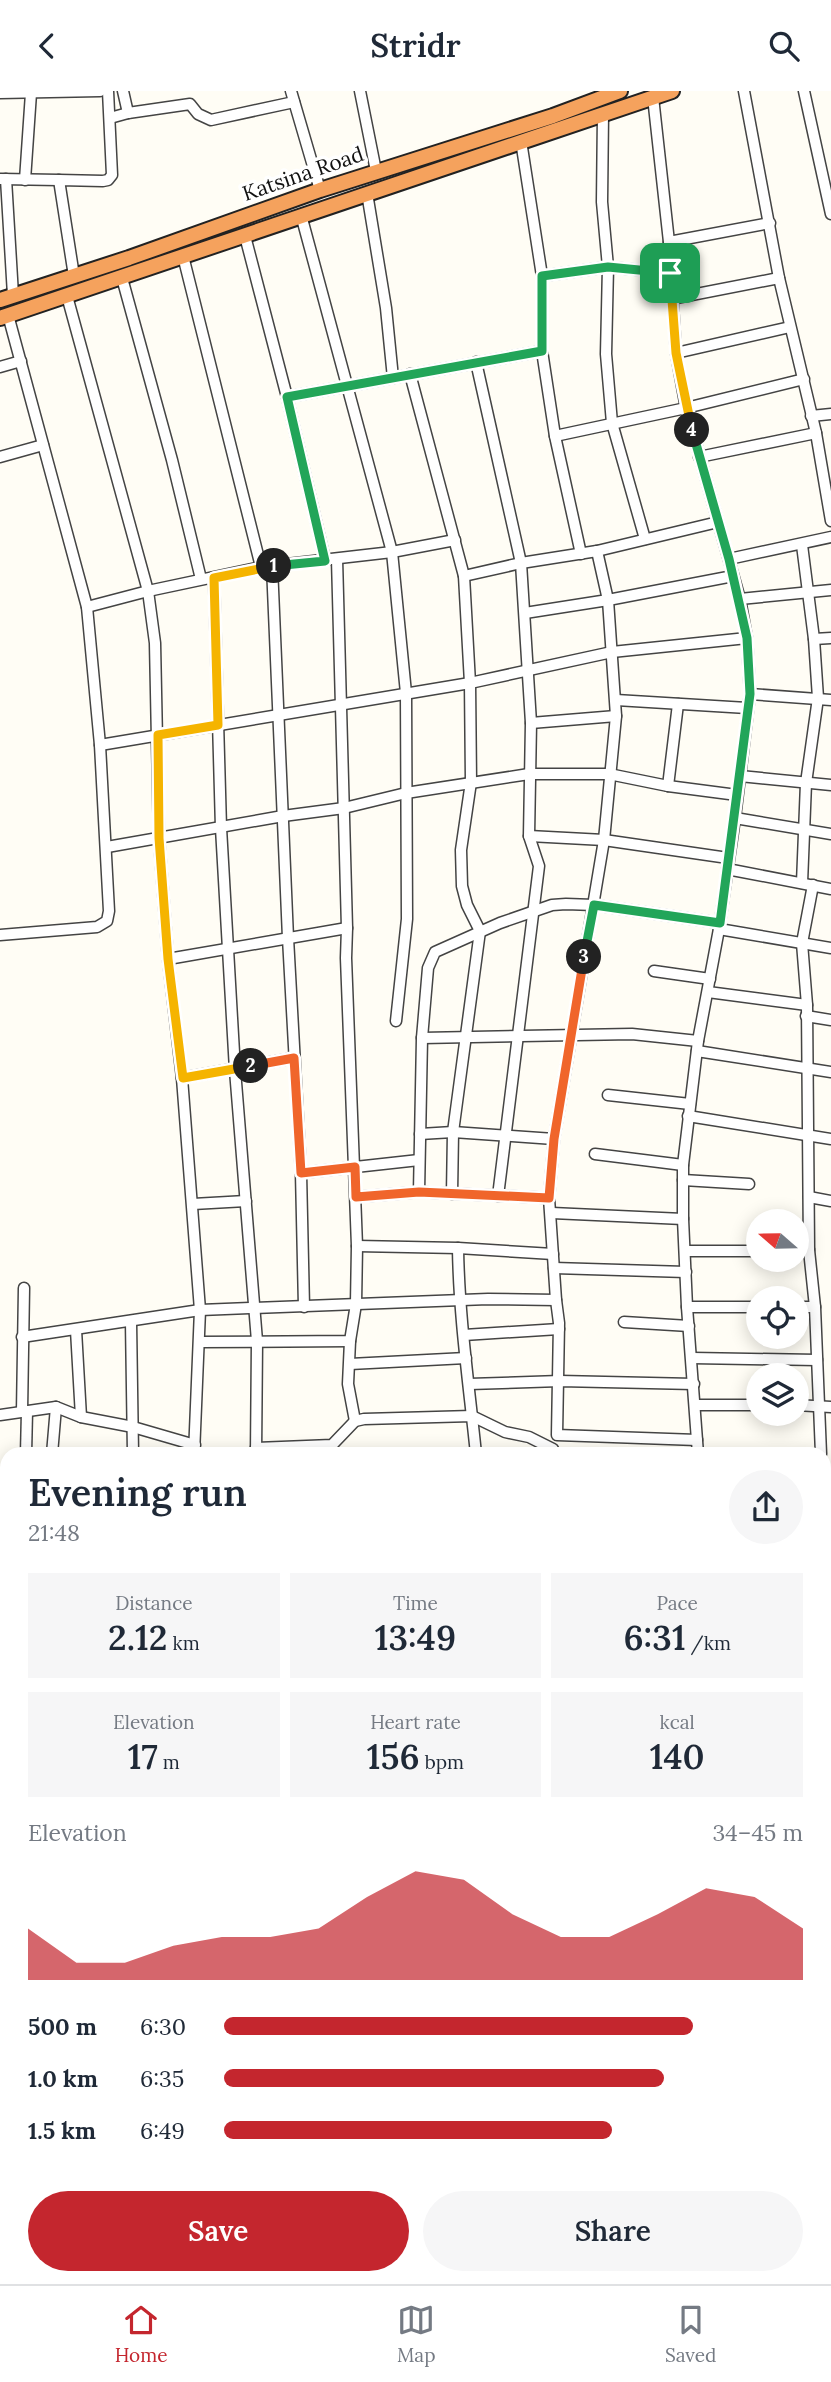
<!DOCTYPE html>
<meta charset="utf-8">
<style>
body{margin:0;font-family:Lora,serif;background:#f6f6f7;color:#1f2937;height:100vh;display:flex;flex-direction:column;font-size:26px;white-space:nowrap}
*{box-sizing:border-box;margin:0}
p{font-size:23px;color:#747a83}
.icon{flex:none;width:38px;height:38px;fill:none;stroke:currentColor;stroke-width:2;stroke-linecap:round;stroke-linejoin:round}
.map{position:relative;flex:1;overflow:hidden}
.panel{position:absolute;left:0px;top:1356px;width:831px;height:838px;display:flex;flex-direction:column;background:#fff;border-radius:21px 21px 0 0;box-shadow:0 4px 18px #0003}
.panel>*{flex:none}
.needle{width:46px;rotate:290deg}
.controls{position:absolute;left:746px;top:1118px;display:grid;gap:14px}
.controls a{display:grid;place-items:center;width:63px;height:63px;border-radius:50%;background:#fff;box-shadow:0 4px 18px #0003;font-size:35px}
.pin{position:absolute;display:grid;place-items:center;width:60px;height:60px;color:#fff;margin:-30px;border-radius:14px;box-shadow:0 4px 10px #0006}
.km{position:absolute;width:35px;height:35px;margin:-18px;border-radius:50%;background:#222;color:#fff;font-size:19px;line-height:35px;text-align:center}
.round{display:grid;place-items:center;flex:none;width:74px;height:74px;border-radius:37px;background:#f6f6f7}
.headline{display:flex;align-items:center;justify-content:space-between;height:119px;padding:0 28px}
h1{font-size:38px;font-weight:600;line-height:52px}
.figures{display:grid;grid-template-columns:repeat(3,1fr);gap:10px;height:119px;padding:7px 28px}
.figures div{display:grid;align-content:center;border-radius:0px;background:#f6f6f7;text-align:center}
.figures b{font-size:35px;font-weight:600}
.figures small{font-size:19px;font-weight:400}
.figures p{font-size:19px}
.chart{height:196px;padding:14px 28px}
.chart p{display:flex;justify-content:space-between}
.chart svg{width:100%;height:126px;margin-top:7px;fill:#c4262e;opacity:.7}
.button{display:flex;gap:14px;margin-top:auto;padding:14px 28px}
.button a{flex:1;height:80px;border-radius:42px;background:#c4262e;color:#fff;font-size:28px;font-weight:600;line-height:80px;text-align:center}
.button a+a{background:#f6f6f7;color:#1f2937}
ul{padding:0 28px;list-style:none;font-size:23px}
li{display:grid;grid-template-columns:112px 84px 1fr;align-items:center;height:52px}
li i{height:18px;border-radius:9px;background:#c4262e}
header{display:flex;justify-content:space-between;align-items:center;height:91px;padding:0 28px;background:#fff;font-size:32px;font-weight:600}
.menu{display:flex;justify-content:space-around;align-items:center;height:98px;border-top:2px solid #e0e1e3;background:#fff;font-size:19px;color:#747a83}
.menu a{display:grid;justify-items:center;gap:4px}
.menu .selected{color:#c4262e}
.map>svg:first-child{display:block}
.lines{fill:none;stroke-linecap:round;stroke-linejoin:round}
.minor-casing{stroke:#444;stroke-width:13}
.highway-casing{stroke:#222;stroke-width:18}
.minor{stroke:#fff;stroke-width:10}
.highway{stroke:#f5a25d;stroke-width:14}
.split-1-casing{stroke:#fff;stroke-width:14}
.split-2-casing{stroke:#fff;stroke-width:14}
.split-3-casing{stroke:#fff;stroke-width:14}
.split-4-casing{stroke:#fff;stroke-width:14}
.split-5-casing{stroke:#fff;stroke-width:14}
.split-1{stroke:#22a559;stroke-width:9}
.split-2{stroke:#f5b400;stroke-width:9}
.split-3{stroke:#f0652b;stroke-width:9}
.split-4{stroke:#22a559;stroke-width:9}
.split-5{stroke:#f5b400;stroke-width:9}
.labels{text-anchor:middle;stroke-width:7;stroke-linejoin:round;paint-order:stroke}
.street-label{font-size:21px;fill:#111;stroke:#fff}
</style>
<header><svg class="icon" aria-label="back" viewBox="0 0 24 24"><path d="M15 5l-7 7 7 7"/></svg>Stridr<svg class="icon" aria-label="search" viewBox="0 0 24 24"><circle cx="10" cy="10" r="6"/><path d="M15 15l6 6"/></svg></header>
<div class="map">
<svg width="831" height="2193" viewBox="0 0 831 2193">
<rect width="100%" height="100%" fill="#fffdf5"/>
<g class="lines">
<defs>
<g id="minor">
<polyline points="123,0 128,22"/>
<polyline points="291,0 320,99"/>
<polyline points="360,0 376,80"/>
<polyline points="744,0 779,187 816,342 831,430"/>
<polyline points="804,0 831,123"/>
<polyline points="0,2 100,0"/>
<polyline points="653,6 669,151 676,262 686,317 740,508 747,547 750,603 735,727 719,838 698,950 683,1074 683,1128 687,1216 698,1363"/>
<polyline points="603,22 602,111 608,176 606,263 612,332 645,448"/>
<polyline points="110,27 128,22 190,13 198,23 211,29 294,11"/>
<polyline points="521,50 542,185 542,260 555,345 581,463"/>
<polyline points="1,88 59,89"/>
<polyline points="6,88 13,204"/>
<polyline points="25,89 31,2"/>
<polyline points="367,102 386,217 393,287"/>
<polyline points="301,124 392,461 406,602 407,828 396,930"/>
<polyline points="245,145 287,306 325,469"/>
<polyline points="669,151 770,132"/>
<polyline points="183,165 261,476"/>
<polyline points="74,185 59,89 103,90 108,89 112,84 108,0"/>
<polyline points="542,185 608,176 670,182"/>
<polyline points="122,187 172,369 201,488"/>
<polyline points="67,205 148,500 155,552 159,747 168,868 182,987 200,1219 194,1363"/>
<polyline points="671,208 779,187"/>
<polyline points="676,262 790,236"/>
<polyline points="476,271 521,472 531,632 529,745 539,775 498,1105"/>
<polyline points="0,276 21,270"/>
<polyline points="410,283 464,485 470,592 471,691 461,759 462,795 467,814 480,840 453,1041 452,1103"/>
<polyline points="287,306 542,260"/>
<polyline points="811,325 831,323"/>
<polyline points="555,345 686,317 804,288"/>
<polyline points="0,366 43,354"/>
<polyline points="699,366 816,342"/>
<polyline points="802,454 814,548 818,607 806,692 802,792"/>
<polyline points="729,468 831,446"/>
<polyline points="272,475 288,847 301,1082 304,1216"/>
<polyline points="464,485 521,472 597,460 718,431"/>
<polyline points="214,487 221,737 235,979 257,1250 256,1363"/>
<polyline points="740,508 831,499"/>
<polyline points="87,516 148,500 261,476 392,461 455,449"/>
<polyline points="525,522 608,509 733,485"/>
<polyline points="814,548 831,547"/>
<polyline points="750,603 831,609"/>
<polyline points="616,609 747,617"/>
<polyline points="531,632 616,625"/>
<polyline points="100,654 470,592 612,561 747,547"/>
<polyline points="740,685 831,694"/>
<polyline points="668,695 678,613"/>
<polyline points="735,727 831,743"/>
<polyline points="529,745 604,749 728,767"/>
<polyline points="107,756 283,725 344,717 406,702 529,683 609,683 668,695 737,704"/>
<polyline points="727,778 831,798"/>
<polyline points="813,794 802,852 807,914 809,1159 815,1216 821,1363"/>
<polyline points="719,838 831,857"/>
<polyline points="0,844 97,836 107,830 109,820 100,654 87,516 8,224"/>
<polyline points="168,868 347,837"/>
<polyline points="654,880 710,888"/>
<polyline points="708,901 807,914"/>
<polyline points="806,925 831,929"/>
<polyline points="422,947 632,943 698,950"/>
<polyline points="697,960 831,981"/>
<polyline points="182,987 294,967"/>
<polyline points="608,1004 690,1013"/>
<polyline points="688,1025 831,1048"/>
<polyline points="420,1043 453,1041 554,1048"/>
<polyline points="595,1063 683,1074"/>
<polyline points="301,1082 419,1069"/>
<polyline points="683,1089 749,1093"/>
<polyline points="419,1101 549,1107 554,1048 604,749 616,625 608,509 597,460"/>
<polyline points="356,1106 419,1101 422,947 428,877 435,861 500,832 552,814 566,813 594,814 720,832"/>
<polyline points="809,1106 831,1110"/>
<polyline points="193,1113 246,1110"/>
<polyline points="552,1122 683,1128"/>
<polyline points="357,1155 458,1157 553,1163"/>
<path d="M458 1157C459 1226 469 1294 476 1363"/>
<polyline points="796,1159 809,1159"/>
<polyline points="685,1160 758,1160"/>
<polyline points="554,1177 686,1181"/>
<polyline points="556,1209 559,1232 557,1344 697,1349"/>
<polyline points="687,1216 758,1216"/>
<polyline points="796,1216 815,1216"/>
<polyline points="131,1231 133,1363"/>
<polyline points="624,1231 689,1235"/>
<polyline points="76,1239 81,1326"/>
<polyline points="464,1244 559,1238"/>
<polyline points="22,1246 200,1219 488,1208 556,1209 549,1107"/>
<polyline points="350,1250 348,1293 355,1330"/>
<polyline points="200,1251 350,1250 356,1213 357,1155 346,867 347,837 337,468"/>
<polyline points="692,1267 817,1269"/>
<polyline points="350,1273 466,1267"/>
<polyline points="469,1293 560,1290 694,1293"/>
<polyline points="695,1314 758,1314"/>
<polyline points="796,1314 831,1316"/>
<polyline points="22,1321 24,1197"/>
<polyline points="0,1324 56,1316 81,1326 133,1336 195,1354"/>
<polyline points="256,1357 332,1354 355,1330 364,1328 472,1325 505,1341 529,1346 553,1358"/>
<polyline points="26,1363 27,1320"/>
<polyline points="52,1363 56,1316"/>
<polyline points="0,1389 7,1388"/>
<polyline points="824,1404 831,1475"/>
<polyline points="0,1446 7,1447"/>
<polyline points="824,1498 831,1492"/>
<polyline points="0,1502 7,1503"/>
<polyline points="0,1567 7,1567"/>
<polyline points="0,1621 7,1621"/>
<polyline points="826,1631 831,1682"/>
<polyline points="0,1671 7,1670"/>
<polyline points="0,1716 7,1716"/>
<polyline points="824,1718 831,1717"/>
<polyline points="824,1754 831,1753"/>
<polyline points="0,1771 7,1770"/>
<polyline points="0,1818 7,1818"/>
<polyline points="824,1847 831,1847"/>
<polyline points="0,1873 7,1872"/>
<polyline points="1,1929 7,1966"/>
<polyline points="824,1934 831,1934"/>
<polyline points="0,1980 7,1979"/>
<polyline points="824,2071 831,2072"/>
<polyline points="0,2107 7,2114"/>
<polyline points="48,2188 48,2193"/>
<polyline points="144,2188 146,2193"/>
<polyline points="317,2188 322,2193"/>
<polyline points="345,2188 345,2193"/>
<polyline points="442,2188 446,2193"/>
<polyline points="787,2188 787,2193"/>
<polyline points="0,2189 12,2188"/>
</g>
<g id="highway">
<polyline points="0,209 129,167 320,99 553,25 620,0"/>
<polyline points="0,227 672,0"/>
</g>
</defs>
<use href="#minor" class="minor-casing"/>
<use href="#highway" class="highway-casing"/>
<use href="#minor" class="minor"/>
<use href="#highway" class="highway"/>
</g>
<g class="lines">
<defs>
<polyline id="split-1" points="274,475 325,470 287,306 542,260 542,185 608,176 670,182"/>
<polyline id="split-2" points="251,975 183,987 168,868 159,747 158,644 218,634 214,487 274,475"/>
<polyline id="split-3" points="251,975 294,967 301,1082 355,1076 356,1106 419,1101 549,1107 554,1048 584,866"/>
<polyline id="split-4" points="584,866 594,814 720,832 750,603 747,547 729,468 692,339"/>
<polyline id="split-5" points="670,182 676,262 692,339"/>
</defs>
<use href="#split-1" class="split-1-casing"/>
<use href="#split-2" class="split-2-casing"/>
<use href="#split-3" class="split-3-casing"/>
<use href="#split-4" class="split-4-casing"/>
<use href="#split-5" class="split-5-casing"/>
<use href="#split-1" class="split-1"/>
<use href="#split-2" class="split-2"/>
<use href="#split-3" class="split-3"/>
<use href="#split-4" class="split-4"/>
<use href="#split-5" class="split-5"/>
</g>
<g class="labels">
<g class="street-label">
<text transform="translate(303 83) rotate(-19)" y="7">Katsina Road</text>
</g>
</g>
</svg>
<div class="controls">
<a><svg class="needle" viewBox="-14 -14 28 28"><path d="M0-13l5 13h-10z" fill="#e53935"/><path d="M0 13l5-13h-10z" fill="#747a83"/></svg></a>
<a><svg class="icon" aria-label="locate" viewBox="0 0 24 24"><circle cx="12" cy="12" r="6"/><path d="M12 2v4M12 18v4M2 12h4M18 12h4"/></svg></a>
<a><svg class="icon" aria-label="layers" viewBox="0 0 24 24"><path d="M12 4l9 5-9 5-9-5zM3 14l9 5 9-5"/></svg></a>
</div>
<div class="pin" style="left:670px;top:182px;background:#1e9e55"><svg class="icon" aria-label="arrive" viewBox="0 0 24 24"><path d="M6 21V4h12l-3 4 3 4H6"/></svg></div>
<b class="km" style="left:274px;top:475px">1</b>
<b class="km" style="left:251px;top:975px">2</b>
<b class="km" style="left:584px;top:866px">3</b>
<b class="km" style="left:692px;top:339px">4</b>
<section class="panel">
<div class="headline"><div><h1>Evening run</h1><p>21:48</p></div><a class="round"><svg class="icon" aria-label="share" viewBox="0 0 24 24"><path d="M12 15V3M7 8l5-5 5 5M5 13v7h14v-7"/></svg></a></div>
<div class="figures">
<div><p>Distance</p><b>2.12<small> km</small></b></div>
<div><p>Time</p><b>13:49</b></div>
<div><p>Pace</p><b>6:31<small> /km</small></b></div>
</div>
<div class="figures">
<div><p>Elevation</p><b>17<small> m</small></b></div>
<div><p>Heart rate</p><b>156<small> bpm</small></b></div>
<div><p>kcal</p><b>140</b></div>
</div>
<div class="chart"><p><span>Elevation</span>34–45 m</p>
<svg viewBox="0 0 160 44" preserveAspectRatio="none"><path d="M0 44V26L10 38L20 38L30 32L40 29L50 29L60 26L70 15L80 6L90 9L100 21L110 29L120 29L130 21L140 12L150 15L160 26V44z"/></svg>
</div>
<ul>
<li><b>500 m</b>6:30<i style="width:81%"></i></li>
<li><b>1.0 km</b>6:35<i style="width:76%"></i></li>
<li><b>1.5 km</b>6:49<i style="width:67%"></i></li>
</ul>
<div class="button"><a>Save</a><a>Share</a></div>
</section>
</div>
<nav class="menu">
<a class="selected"><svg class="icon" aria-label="home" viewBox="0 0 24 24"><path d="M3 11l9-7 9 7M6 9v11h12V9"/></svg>Home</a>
<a><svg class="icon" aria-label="map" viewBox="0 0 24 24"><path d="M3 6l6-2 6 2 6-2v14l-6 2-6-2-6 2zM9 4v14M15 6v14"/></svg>Map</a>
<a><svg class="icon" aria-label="saved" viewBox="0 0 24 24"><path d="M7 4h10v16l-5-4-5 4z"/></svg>Saved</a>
</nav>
